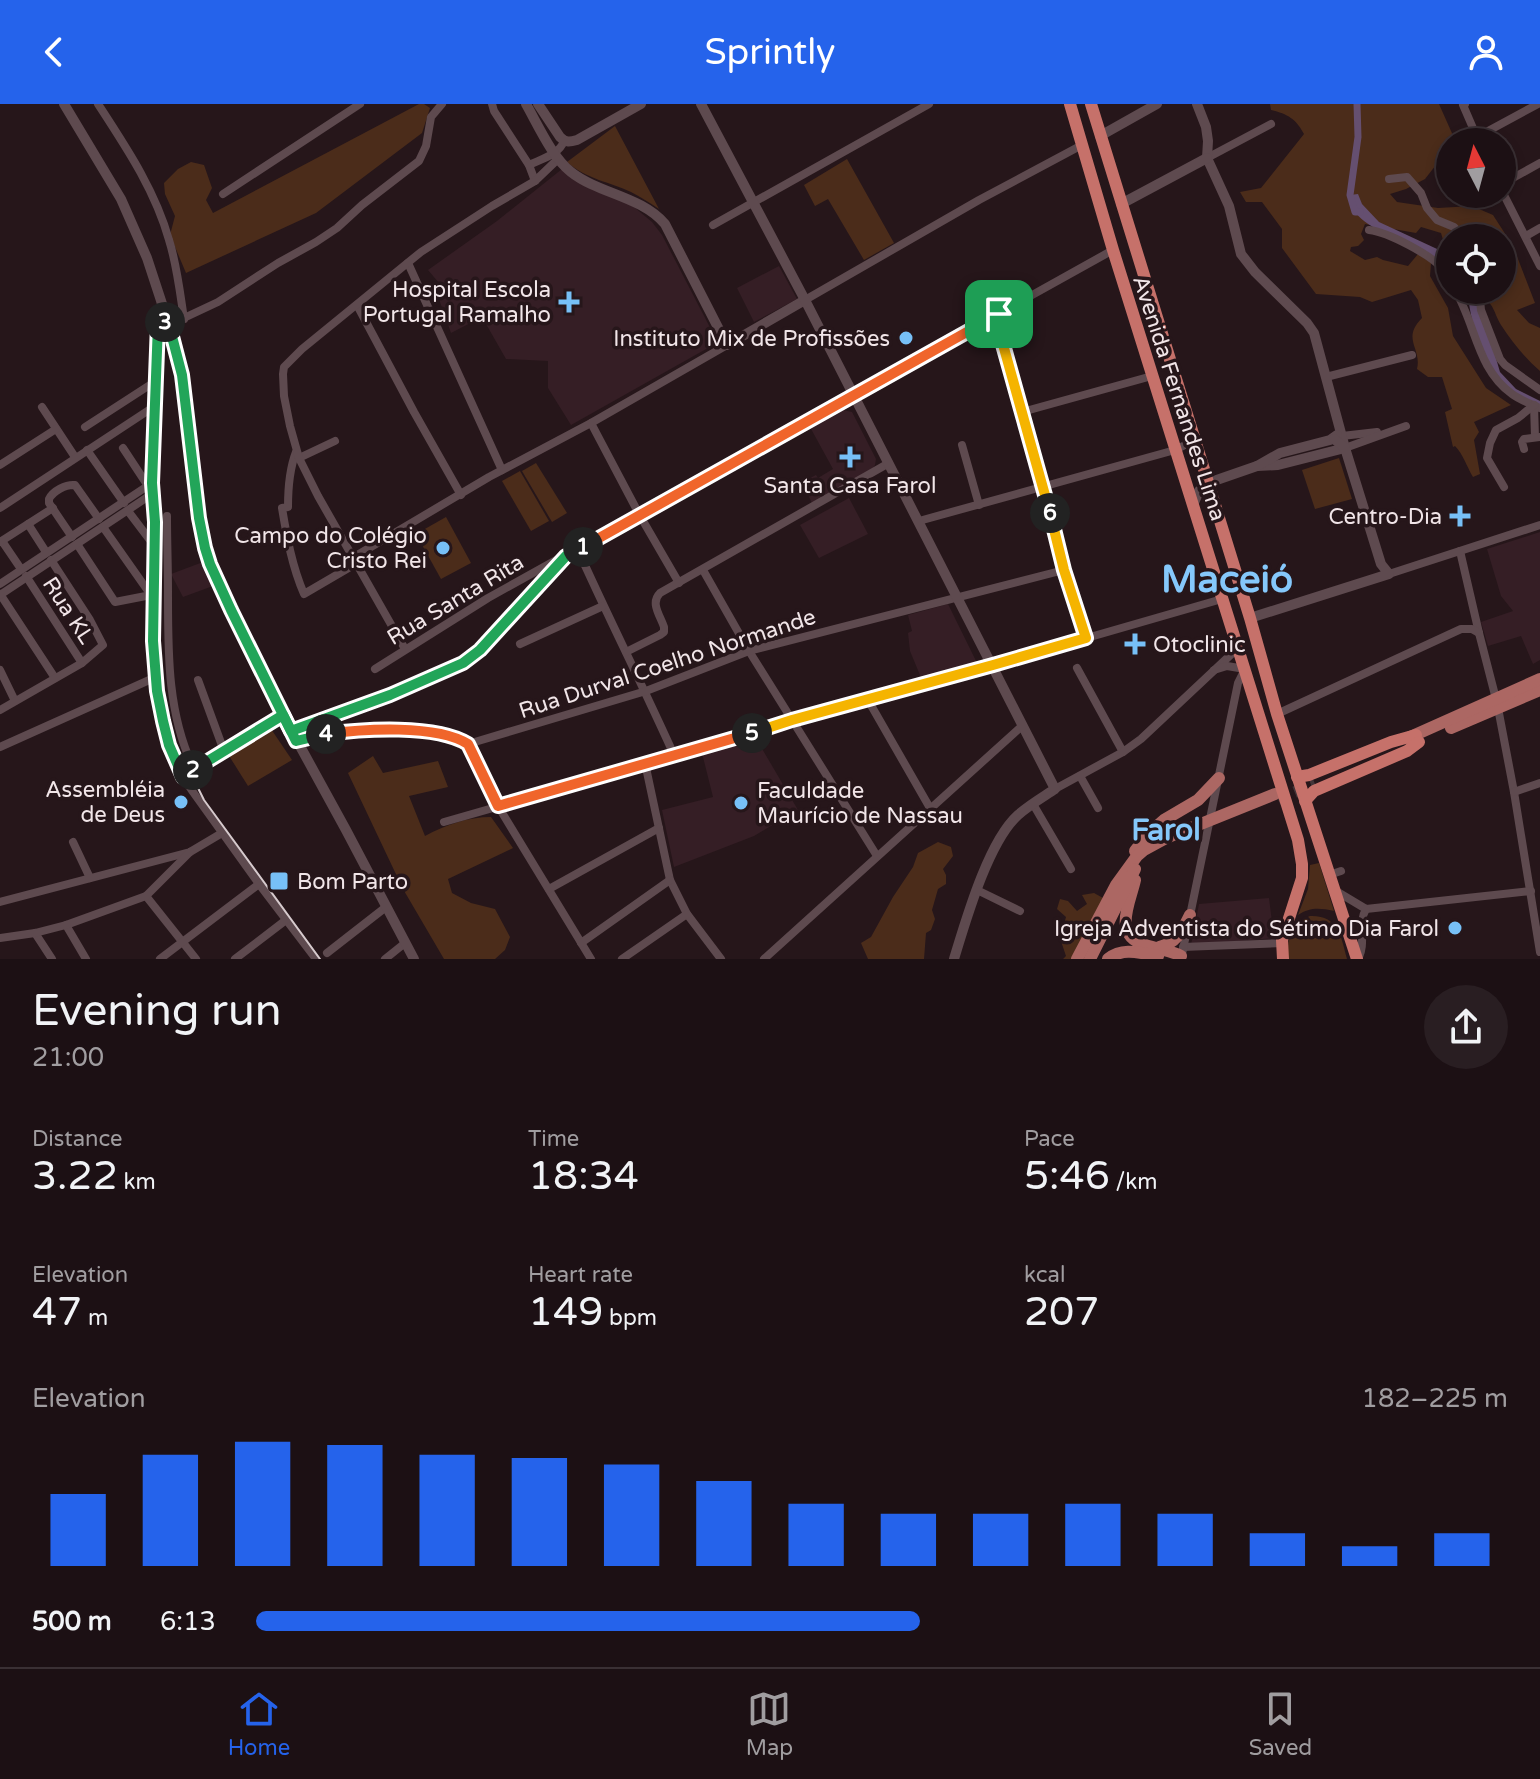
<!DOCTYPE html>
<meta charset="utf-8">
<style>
body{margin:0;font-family:"Varela Round",sans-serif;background:#291e22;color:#f1f3f6;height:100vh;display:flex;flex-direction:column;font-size:30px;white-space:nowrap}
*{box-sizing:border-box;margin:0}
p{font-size:26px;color:#a09da0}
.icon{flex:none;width:44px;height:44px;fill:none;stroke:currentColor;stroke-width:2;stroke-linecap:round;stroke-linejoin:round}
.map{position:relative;height:855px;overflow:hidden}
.sheet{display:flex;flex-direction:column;background:#1c1014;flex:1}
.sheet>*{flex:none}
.needle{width:52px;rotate:354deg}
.tools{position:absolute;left:1436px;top:24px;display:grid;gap:16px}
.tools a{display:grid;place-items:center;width:80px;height:80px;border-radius:50%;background:#1c1014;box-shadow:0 4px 12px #0003,0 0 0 2px #3a3034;font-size:40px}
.pin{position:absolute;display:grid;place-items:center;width:68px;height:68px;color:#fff;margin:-34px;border-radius:16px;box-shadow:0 4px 12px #0006}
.km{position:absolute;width:40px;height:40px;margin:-20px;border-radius:50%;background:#222;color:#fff;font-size:22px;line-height:40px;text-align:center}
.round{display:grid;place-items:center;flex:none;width:84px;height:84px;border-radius:42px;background:#291e22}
.head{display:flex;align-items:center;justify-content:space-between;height:136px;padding:0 32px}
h1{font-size:44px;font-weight:600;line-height:60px}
.metrics{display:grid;grid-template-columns:repeat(3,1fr);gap:12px;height:136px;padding:8px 32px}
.metrics div{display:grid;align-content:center}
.metrics b{font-size:40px;font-weight:600}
.metrics small{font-size:22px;font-weight:400}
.metrics p{font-size:22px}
.chart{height:224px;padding:16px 32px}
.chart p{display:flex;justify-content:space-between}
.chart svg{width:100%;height:144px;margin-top:8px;stroke:#2563eb;stroke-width:6}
ul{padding:0 32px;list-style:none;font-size:26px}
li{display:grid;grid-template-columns:128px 96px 1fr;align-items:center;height:60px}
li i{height:20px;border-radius:10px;background:#2563eb}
header{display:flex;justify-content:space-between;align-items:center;height:104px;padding:0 32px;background:#2563eb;color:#fff;font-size:36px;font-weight:600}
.menu{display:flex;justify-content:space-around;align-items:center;height:112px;border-top:2px solid #3a3034;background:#1c1014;font-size:22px;color:#a09da0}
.menu a{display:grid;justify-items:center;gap:4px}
.menu .selected{color:#2563eb}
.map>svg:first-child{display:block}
.built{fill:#351e25}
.green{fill:#4b2c1a}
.water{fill:#654f70}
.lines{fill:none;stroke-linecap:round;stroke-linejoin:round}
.canal{stroke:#654f70;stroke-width:7}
.primary-tunnel{stroke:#443539;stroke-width:12;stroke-dasharray:12 6;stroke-linecap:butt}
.minor{stroke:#5e4a4f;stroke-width:8}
.tertiary{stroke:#5e4a4f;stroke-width:10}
.primary{stroke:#ac6763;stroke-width:12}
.trunk{stroke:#c6716a;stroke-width:12}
.tram{stroke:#d6cacd;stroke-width:2}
.split-1-casing{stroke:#fff;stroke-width:16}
.split-2-casing{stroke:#fff;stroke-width:16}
.split-3-casing{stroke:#fff;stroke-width:16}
.split-4-casing{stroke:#fff;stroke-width:16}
.split-5-casing{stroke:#fff;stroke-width:16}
.split-6-casing{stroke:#fff;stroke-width:16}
.split-7-casing{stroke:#fff;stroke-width:16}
.split-1{stroke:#f0652b;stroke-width:10}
.split-2{stroke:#22a559;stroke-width:10}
.split-3{stroke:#22a559;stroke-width:10}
.split-4{stroke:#22a559;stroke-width:10}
.split-5{stroke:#f0652b;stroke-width:10}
.split-6{stroke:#f5b400;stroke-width:10}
.split-7{stroke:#f5b400;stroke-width:10}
.poi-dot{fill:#77c0f7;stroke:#26161a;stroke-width:3}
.labels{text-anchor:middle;stroke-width:7;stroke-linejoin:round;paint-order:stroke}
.poi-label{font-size:22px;fill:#f1e5e8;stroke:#26161a;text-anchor:end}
.street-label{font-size:22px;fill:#f1e5e8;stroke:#26161a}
.district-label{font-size:30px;font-weight:bold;fill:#85c8fb;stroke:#26161a}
.town-label{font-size:38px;font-weight:bold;fill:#85c8fb;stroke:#26161a}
</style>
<header><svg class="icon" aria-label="back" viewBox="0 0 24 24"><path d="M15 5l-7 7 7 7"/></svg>Sprintly<svg class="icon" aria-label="person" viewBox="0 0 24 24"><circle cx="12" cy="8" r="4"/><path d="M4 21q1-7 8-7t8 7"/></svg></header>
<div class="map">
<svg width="1540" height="855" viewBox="0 0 1540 855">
<rect width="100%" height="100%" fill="#26161a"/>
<g class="built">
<polygon points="562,65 634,103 652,118 662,131 716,235 715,240 571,321 548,284 548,257 506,255 482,213 451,229 435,184 439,179 428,166 497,117"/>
<polygon points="779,162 797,195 754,218 737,184"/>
<polygon points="843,306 852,308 876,355 875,361 870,368 812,399 803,381 807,379 806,376 816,371 818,374 833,365 810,323"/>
<polygon points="849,394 868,430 819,454 800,421"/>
<polygon points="1540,428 1540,556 1533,560 1521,532 1488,542 1481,518 1513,507 1501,492 1487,445"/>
<polygon points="203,458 213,482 183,493 171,470"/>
<polygon points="948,500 977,559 922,576 910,547 908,529 912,527 908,511"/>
<polygon points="754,631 798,706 754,732 674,763 662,706 713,693 701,645"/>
<polygon points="1269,794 1274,834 1191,841 1199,800"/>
</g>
<g class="green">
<polygon points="419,0 424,0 430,4 422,29 316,109 186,169 170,131 175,112 165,90 164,79 178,65 191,58 204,61 212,84 206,96 213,109"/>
<path d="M1270 0H1439L1455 36 1450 38V43L1425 75 1406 85 1390 90 1397 98 1438 104 1472 102 1493 111 1513 142 1535 199 1517 206 1529 219 1540 224V267C1525 254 1512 238 1501 221 1494 209 1495 203 1484 193L1483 186H1502V134H1450V145L1444 139 1441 129 1421 123 1416 129 1365 120 1361 130 1364 136 1358 142 1351 143 1350 147 1365 156 1377 153 1383 156 1408 162 1418 150 1431 159 1430 172 1448 204 1453 232 1486 284 1511 301 1474 318 1479 328 1474 336 1480 370 1473 373C1467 363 1463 350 1455 342L1453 343 1445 308 1452 305 1442 273H1428L1417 265C1422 244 1401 235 1422 214L1418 196 1411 186 1372 198 1360 193 1316 190 1282 144V125L1262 98H1246L1240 88 1261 84 1304 30C1296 15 1288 10 1271 6Z"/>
<path d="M615 22 659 105C650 99 641 93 631 88 610 78 586 75 567 58Z"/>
<polygon points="847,55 894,139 864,156 828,95 815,102 804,81"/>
<polygon points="1339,354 1352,395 1315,405 1302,366"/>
<polygon points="536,359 567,409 552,418 522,367"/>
<polygon points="520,367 549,417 531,427 502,377"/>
<polygon points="446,413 471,459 441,475 416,430"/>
<polygon points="269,622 292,656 248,682 226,647"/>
<path d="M373 652 383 669 438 657 448 683 409 692 425 732C445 721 468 713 491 713L513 744 448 775 452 789 471 799 495 805 510 833 505 846 495 855H444L403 785 348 669Z"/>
<polygon points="938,738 951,743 953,752 943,765 946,771 946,780 938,785 932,806 935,815 931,826 926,829 924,855 868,855 861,839 871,833 893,793 913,763 918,749"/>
<path d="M1319 759 1334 807C1320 804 1310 803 1298 811L1308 785 1310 761Z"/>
<polygon points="1094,789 1103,794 1072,855 1063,855 1066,852 1060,834 1066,813 1057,805 1060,795 1068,797 1077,807 1087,800 1082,791"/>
<path d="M1310 812C1338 811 1341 832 1347 855H1288C1287 835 1290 820 1310 812Z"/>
</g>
<g class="water">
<path d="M1358 90 1362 100 1379 118 1450 151V163C1428 147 1369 128 1356 109 1353 104 1352 97 1350 91Z"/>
<path d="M1467 186H1476L1500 268 1516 285 1540 297V304C1531 299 1520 295 1512 289 1481 263 1472 224 1467 186Z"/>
</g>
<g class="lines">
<polyline class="canal" points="1357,0 1358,33 1350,91 1355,108 1360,108"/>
<polyline class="primary-tunnel" points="1278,695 1315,680"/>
<g class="minor">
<path d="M98 0C126 43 155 86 169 136 177 161 180 189 184 215"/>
<polyline points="492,0 494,7 529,61 535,77"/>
<polyline points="1465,0 1463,1 1479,38"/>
<polyline points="1477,33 1538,0"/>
<polyline points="1207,54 1271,20"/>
<path d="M529 61C541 55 559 51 564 37"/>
<polyline points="1389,75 1407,73 1421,89 1427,104 1437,116 1454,123 1464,134"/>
<polyline points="1502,80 1540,59"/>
<polyline points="1502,87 1540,162"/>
<polyline points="223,90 360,0"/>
<polyline points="713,121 929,0"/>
<path d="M1369 126C1388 128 1431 151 1443 165 1446 169 1448 173 1450 177"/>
<polyline points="1526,132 1540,124"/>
<polyline points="408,159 502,366"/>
<path d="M1455 186C1476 221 1477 265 1512 290 1520 296 1531 300 1540 304"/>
<polyline points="1479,186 1481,206 1500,255 1505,261 1540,286"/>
<polyline points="805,196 979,96 1082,41"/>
<polyline points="161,197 152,390 155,418 153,537 156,573 163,617 169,641 183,673 193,688 259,780 316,855"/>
<polyline points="357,201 414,308 461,391"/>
<polyline points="999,210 997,219 1043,382 1064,466 1086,534"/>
<polyline points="169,221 218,198 278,159 316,138 337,124 362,101 419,57 426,42 431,13 442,0"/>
<polyline points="1326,273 1412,251"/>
<polyline points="1534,301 1535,333"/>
<polyline points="42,303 75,353"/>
<polyline points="1022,308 1152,272"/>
<polyline points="591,319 639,410 679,479"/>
<polyline points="85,323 156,277"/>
<polyline points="1342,332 1377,328"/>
<polyline points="962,341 979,401"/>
<polyline points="123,344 148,382"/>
<polyline points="1345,344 1406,322"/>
<polyline points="1524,345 1522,338 1524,335 1540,333"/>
<polyline points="87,346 124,399"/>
<path d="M296 348C289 366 288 384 288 403L282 404C287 434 292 462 304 490L357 459"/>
<polyline points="299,354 335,337"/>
<polyline points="0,361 56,325"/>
<polyline points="1504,383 1487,354 1490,339 1496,326 1518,314 1534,301"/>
<polyline points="0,404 155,302"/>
<polyline points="128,407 156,444"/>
<path d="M167 412C167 437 168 462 168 487 168 547 167 610 194 665"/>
<polyline points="919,417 1175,346 1185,341 1191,328"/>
<polyline points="28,420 46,448"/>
<polyline points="103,423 153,494"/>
<path d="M72 433 49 399V395C53 387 66 380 75 381L99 415"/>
<polyline points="2,437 21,465"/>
<polyline points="0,438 53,404"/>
<polyline points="77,440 115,498 151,491"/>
<path d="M578 446C609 515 643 582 674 651"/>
<polyline points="1460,447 1479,529 1496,595"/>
<polyline points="354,453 489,373 591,319 727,241"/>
<polyline points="703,466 749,547 877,752"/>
<polyline points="1389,470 1540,421"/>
<polyline points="26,472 82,559"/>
<polyline points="0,480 152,379"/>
<polyline points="0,490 55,574"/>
<polyline points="0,491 152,390"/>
<polyline points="520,540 603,502"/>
<polyline points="405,545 318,392 299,354 290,322 284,292 283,270 284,263 302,245 421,148 492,102 535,77 558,55"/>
<path d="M626 548 660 531 664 528V523C660 511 650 499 660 489L889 359"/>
<polyline points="1077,564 1123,648"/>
<polyline points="375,565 488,494 1113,146"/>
<polyline points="0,566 15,597"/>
<polyline points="198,576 224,647"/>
<polyline points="868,596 930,704"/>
<polyline points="1498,604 1514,688 1540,848"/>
<polyline points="0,606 82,559 103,541 90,516 51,456"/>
<polyline points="1277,610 1461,525 1472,525 1479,529"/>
<polyline points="291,627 390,591 463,559 480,546 560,458"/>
<path d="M296 637C339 627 430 617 468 640L498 702 591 855"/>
<polyline points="468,640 646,587 749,547 1064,466"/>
<polyline points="0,643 156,573"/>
<polyline points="645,659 670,776 687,810 721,855"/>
<polyline points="191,668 283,611"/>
<polyline points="1080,672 1098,704"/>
<polyline points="1055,685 1123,648 1141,635 1239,543"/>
<polyline points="1514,688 1540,679"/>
<polyline points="1033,700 1071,765"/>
<polyline points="444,718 737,634 792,616 993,561 1222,495"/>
<polyline points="73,738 90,774"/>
<polyline points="1329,771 1341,767"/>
<polyline points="549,785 659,724"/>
<polyline points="977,786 1020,807"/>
<polyline points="1336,787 1366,805 1531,787"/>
<polyline points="146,792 196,855"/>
<polyline points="0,798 190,748 222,729"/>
<polyline points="66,821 86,855"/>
<polyline points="35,829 52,855"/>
<polyline points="0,834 35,829 66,821 146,792 190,748"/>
<polyline points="581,839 670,776"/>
<polyline points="1183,843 1282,839"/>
<polyline points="327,849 386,803"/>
<polyline points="160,855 259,780"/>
<polyline points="235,855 286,816"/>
<polyline points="385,855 405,839"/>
<polyline points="622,855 687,810"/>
<polyline points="764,855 1022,622"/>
<polyline points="1181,855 1238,579 1245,565 1227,562 1214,566"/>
<path d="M1358 855C1367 839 1357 820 1366 805"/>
</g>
<g class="tertiary">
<polyline points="64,0 121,95 147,154 169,221 182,271 199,414 210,460 283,611 346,726 414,855"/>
<path d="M526 0C538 21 552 53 571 68 599 90 641 92 665 120L727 241 805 196"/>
<path d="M538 0 560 33C566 39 570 38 577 36L641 0"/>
<path d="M701 0 805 196 1055 685C1043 693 1029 701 1018 711 988 738 966 816 954 855"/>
<polyline points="1197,0 1206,23 1208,37 1207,54 1229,102 1241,150 1255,168 1307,219 1314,229 1345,344 1278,361 1257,362"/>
<polyline points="1100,32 1157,0"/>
<polyline points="1121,100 1207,54"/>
<polyline points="1193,401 1199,387 1208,379 1257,362 1280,349 1330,336 1337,331"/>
<polyline points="1250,514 1389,470 1381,460 1345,344 1334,335"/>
</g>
<g class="primary">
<polyline points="1451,624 1540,586"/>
<polyline points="1408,634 1540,575"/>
<polyline points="1135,747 1149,729 1164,716 1198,696 1219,674"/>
<path d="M1135 776C1130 799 1112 831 1145 841 1157 845 1170 846 1181 852"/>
<path d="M1159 843C1177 839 1182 827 1190 811"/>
<polyline points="1077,855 1116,781 1137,752 1144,746 1166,734 1275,690"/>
<polyline points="1090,855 1135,765"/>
<path d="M1108 855C1123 843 1140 849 1158 852"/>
</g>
<g class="trunk">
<polyline points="1070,0 1113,146 1298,736 1302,760 1302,774 1282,836 1283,855"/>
<polyline points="1091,0 1250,514 1277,610 1357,855"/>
<polyline points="1297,673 1309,671 1391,638 1416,631"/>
<polyline points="1305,697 1314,687 1407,647 1419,638"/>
</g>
<polyline class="tram" points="190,668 204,696 320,855"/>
</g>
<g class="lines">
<defs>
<polyline id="split-1" points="583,443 999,210"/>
<polyline id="split-2" points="193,666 283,611 291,627 390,591 463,559 480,546 566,452 583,443"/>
<polyline id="split-3" points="165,218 158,220 152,379 155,418 153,537 157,587 163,617 169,641 183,673 193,666"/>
<polyline id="split-4" points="165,218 168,217 169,221 182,271 199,414 205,444 210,460 231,506 296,637 326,630"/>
<path id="split-5" d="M326 630C363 625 436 620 468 640L498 702 752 629"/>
<polyline id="split-6" points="752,629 792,616 993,561 1086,534 1064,466 1050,409"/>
<polyline id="split-7" points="999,210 997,219 1050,409"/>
</defs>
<use href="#split-1" class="split-1-casing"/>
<use href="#split-2" class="split-2-casing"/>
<use href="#split-3" class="split-3-casing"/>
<use href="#split-4" class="split-4-casing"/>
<use href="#split-5" class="split-5-casing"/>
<use href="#split-6" class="split-6-casing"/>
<use href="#split-7" class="split-7-casing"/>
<use href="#split-1" class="split-1"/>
<use href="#split-2" class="split-2"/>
<use href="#split-3" class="split-3"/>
<use href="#split-4" class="split-4"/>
<use href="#split-5" class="split-5"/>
<use href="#split-6" class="split-6"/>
<use href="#split-7" class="split-7"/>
</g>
<g class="poi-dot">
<path d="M565 186h8v8h8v8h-8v8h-8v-8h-8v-8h8z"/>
<circle cx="906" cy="234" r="8"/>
<path d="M846 341h8v8h8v8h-8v8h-8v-8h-8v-8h8z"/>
<path d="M1456 400h8v8h8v8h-8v8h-8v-8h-8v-8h8z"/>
<circle cx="443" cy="444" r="8"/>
<path d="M1131 528h8v8h8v8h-8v8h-8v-8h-8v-8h8z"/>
<circle cx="181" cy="698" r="8"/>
<circle cx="741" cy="699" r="8"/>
<rect x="269" y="767" width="20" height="20" rx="4"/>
<circle cx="1455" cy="824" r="8"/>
</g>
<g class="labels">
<g class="poi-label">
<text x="551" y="193">Hospital Escola<tspan x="551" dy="25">Portugal Ramalho</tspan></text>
<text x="890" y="242">Instituto Mix de Profissões</text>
<text x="850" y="389" text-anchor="middle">Santa Casa Farol</text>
<text x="1442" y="420">Centro-Dia</text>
<text x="427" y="439">Campo do Colégio<tspan x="427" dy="25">Cristo Rei</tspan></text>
<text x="1153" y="548" text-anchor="start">Otoclinic</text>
<text x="165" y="693">Assembléia<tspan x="165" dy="25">de Deus</tspan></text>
<text x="757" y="694" text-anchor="start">Faculdade<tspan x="757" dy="25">Maurício de Nassau</tspan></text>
<text x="297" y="785" text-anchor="start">Bom Parto</text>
<text x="1439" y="832">Igreja Adventista do Sétimo Dia Farol</text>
</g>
<g class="street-label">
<text transform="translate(1180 294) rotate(72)" y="8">Avenida Fernandes Lima</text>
<text transform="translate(455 495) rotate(-31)" y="8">Rua Santa Rita</text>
<text transform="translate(69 506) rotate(57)" y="8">Rua KL</text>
<text transform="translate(667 559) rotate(-18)" y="8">Rua Durval Coelho Normande</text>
</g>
<g class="district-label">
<text x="1166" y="736">Farol</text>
</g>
<g class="town-label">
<text x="1227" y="488">Maceió</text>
</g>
</g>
</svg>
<div class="tools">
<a><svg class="needle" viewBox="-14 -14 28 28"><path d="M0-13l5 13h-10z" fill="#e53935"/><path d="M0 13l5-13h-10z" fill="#a09da0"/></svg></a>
<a><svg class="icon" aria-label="locate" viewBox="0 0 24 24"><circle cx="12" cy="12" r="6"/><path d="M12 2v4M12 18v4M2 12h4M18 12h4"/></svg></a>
</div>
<div class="pin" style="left:999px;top:210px;background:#1e9e55"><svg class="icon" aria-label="arrive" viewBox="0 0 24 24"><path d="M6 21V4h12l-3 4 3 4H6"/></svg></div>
<b class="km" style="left:583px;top:443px">1</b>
<b class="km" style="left:193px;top:666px">2</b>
<b class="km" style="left:165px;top:218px">3</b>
<b class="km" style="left:326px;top:630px">4</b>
<b class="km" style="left:752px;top:629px">5</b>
<b class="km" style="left:1050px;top:409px">6</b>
</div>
<section class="sheet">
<div class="head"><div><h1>Evening run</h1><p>21:00</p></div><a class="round"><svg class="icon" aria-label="share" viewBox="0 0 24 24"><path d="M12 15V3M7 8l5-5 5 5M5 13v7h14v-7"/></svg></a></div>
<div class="metrics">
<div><p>Distance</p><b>3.22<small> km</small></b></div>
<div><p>Time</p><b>18:34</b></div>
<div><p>Pace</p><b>5:46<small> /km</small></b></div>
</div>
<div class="metrics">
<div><p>Elevation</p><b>47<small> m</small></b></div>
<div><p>Heart rate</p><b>149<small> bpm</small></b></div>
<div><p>kcal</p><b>207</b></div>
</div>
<div class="chart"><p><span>Elevation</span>182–225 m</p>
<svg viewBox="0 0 160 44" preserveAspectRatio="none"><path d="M5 44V22M15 44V10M25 44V6M35 44V7M45 44V10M55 44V11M65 44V13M75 44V18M85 44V25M95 44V28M105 44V28M115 44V25M125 44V28M135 44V34M145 44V38M155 44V34"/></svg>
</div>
<ul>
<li><b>500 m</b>6:13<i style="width:53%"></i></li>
</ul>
</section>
<nav class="menu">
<a class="selected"><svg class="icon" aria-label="home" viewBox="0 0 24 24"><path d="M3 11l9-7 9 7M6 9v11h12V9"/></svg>Home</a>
<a><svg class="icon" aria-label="map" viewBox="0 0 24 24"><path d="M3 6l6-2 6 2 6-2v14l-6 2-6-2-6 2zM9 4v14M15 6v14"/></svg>Map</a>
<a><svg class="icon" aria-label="saved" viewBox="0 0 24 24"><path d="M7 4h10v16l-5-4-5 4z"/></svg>Saved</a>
</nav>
